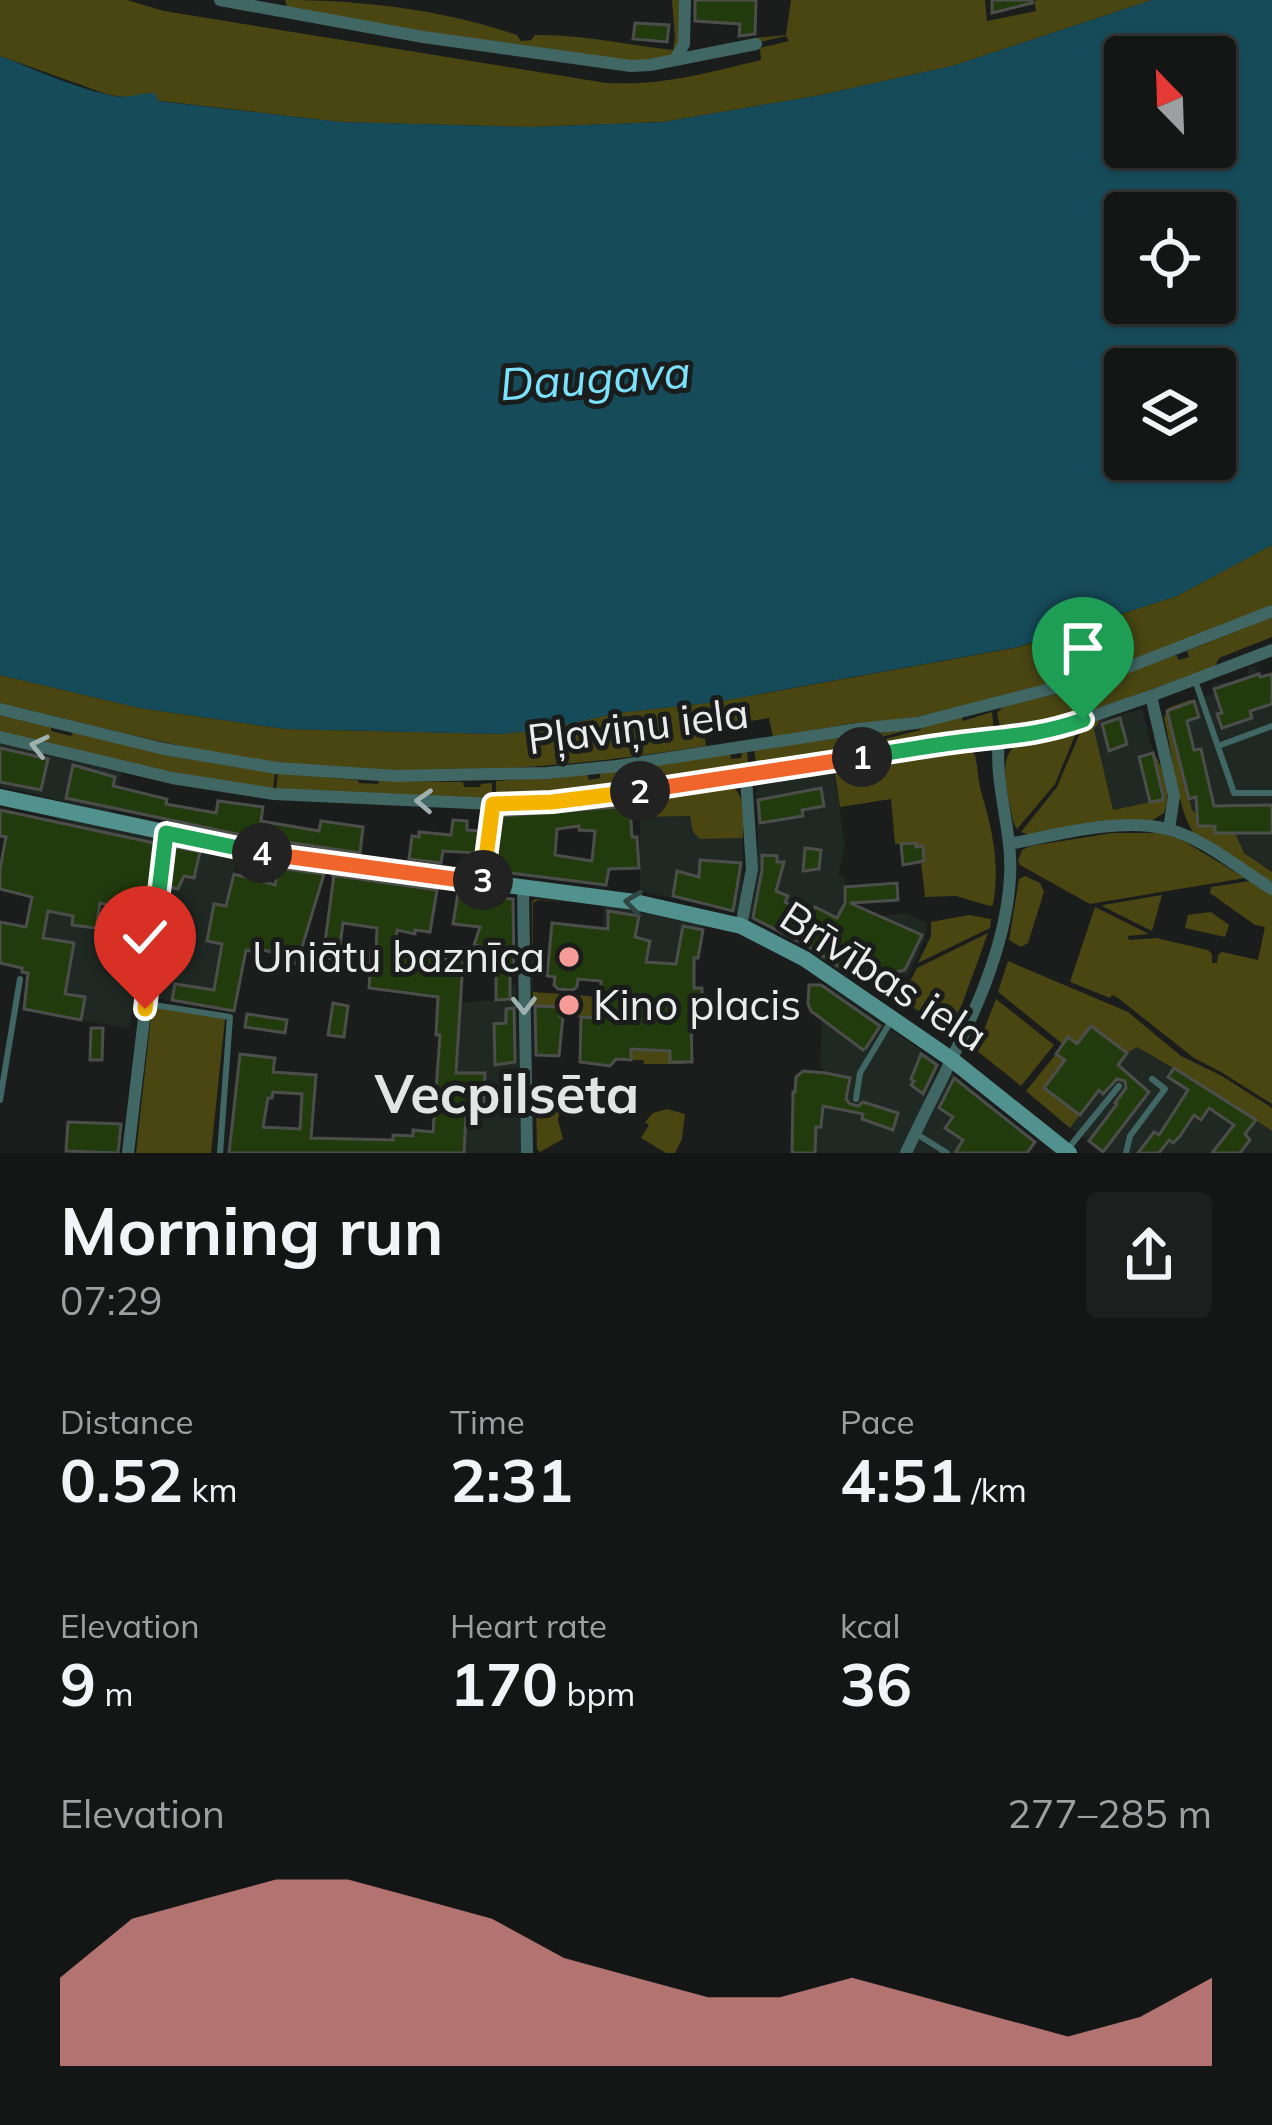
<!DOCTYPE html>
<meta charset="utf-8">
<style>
body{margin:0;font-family:Mulish,sans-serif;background:#1d1f1e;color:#f1f3f6;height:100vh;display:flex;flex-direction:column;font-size:45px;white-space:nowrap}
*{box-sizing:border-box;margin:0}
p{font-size:39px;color:#9d9fa0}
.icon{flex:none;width:66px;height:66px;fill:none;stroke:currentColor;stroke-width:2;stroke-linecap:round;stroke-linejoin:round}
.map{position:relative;height:1153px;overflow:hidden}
.drawer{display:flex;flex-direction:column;background:#141615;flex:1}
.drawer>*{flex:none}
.needle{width:78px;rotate:337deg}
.tools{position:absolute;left:1104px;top:36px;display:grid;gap:24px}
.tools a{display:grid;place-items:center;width:132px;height:132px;border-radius:12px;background:#141615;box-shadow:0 3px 9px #0004,0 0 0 3px #333534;font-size:60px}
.pin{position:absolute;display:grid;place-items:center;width:102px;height:102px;color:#fff;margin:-123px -51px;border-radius:50% 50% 50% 0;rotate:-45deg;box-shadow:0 0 12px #0007}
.pin .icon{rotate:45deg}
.km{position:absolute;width:60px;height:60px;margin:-30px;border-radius:50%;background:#222;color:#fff;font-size:33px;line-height:60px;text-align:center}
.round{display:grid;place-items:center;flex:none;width:126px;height:126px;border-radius:12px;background:#1d1f1e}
.headline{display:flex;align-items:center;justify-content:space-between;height:204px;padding:0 60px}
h1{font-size:66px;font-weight:700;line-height:90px}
.metrics{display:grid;grid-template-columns:repeat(3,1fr);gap:18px;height:204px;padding:12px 60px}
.metrics div{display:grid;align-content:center}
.metrics b{font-size:60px;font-weight:700}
.metrics small{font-size:33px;font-weight:400}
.metrics p{font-size:33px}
.chart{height:336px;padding:24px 60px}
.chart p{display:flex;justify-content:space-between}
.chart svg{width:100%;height:216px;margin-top:12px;fill:#f59b98;opacity:.7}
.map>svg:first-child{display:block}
.built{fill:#1f2823}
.green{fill:#494612}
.water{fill:#164b59;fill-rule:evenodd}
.building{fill:#223b0c;stroke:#4c4e4b;stroke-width:3;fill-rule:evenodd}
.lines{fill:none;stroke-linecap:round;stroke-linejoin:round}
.lane{stroke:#416764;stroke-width:6}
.street{stroke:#416764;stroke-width:12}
.secondary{stroke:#52928e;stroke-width:16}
.oneway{stroke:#9eb1af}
.oneway2{stroke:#2e4644}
.split-1-casing{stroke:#fff;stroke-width:24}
.split-2-casing{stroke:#fff;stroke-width:24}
.split-3-casing{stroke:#fff;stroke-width:24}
.split-4-casing{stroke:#fff;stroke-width:24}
.split-5-casing{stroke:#fff;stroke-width:24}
.split-6-casing{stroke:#fff;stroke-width:24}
.split-1{stroke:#22a559;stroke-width:15}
.split-2{stroke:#f0652b;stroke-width:15}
.split-3{stroke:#f5b400;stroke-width:15}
.split-4{stroke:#f0652b;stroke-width:15}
.split-5{stroke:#22a559;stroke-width:15}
.split-6{stroke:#f5b400;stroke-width:15}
.poi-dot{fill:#f59b98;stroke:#1a1d1c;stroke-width:4.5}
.labels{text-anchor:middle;stroke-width:10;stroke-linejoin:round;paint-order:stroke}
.street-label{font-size:42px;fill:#ebedec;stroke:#1a1d1c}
.poi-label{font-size:42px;fill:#ebedec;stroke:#1a1d1c;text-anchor:end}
.water-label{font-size:45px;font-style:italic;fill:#7be1fc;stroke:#1a1d1c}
.district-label{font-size:54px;font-weight:bold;fill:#e1e5e3;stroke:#1a1d1c}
</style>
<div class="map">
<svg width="1272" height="1153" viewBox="0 0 1272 1153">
<rect width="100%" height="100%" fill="#1a1d1c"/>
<g class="built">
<polygon points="1254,666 1261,677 1272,674 1272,872 1215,833 1192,810 1167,711 1215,693 1212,684 1251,680 1248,672 1249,667"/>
<polygon points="1142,709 1165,799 1113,810 1094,729 1101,720"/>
<polygon points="0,742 122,773 111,813 0,786"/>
<polygon points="834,765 845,848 838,875 846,878 840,912 868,918 906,913 927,923 925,939 909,974 904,977 888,982 854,963 846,976 797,942 748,918 754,893 758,844 756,793 760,782 764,778"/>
<polygon points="691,816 693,832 700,839 743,838 742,891 737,912 640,891 640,817"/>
<polygon points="57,817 161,840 129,1029 24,1009 28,973 22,972 27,939 24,937 37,880"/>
<polygon points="174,843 238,857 226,905 258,932 254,952 246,951 234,1011 151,997"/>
<polygon points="604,905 704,924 694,974 695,988 702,988 702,1004 695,1004 695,1018 691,1019 692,1062 670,1062 599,1001"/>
<polygon points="510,985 516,985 521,1153 432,1153 440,1035 454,1003 509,999"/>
<polygon points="826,985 941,1064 900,1153 792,1153 793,1092 795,1092 803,1071 825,1072 820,1066 822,1020 809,1009 808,990 812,985"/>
<polygon points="1091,1026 1137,1047 1211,1090 1272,1131 1272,1153 1105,1153 1070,1128 1079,1116 1044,1088 1064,1061 1056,1054 1063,1044"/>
<polygon points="950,1071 1036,1143 1027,1153 912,1153"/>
</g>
<g class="green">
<path d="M0 0H127L164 11 606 83C663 86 706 73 761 60L760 48 789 41 786 36 755 43 754 38 786 35 791 0H985L987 21 1036 11 1034 1 1037 0H1152L952 66 821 95 663 122 531 127 341 122 109 95 0 56Z"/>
<path d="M285 0C363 0 444 10 517 35L521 41 531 40 535 35C581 34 628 45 673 50L675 38 672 0H680V47L675 55 633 62 432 34 287 8Z"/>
<path d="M1272 545V605L1120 665 1080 677 904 720 855 723 773 737 769 718 704 729 706 746C561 769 415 780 268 761 178 749 89 724 0 703V675L140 708 286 729 500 734 546 729 617 713 716 702 1019 647 1177 596Z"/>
<polygon points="1272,617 1272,637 1219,658 1215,666 1066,721 1038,729 1001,731 997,713 1003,707 1088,686 1176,655 1179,660 1189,657 1187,651"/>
<path d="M1190 700 1194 701 1167 711 1192 810 1215 826V833H1235L1244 853 1272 872V884L1196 836C1177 814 1172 749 1164 718L1168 708Z"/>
<polygon points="992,712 994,732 761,769 760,766 809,759 920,730 922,726 961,716 963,721"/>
<polygon points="0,715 51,727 51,731 71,736 73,732 170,756 275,773 273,789 206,780 0,734"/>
<path d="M1101 720 1094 729 1113 810 1165 799 1154 753C1164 771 1172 793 1164 813L1153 820 1118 822 1030 835 1021 832 1057 787 1083 726Z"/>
<path d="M1078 728 1055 784 1017 829 1013 822C1010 800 993 754 1021 742 1037 736 1060 734 1078 728Z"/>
<polygon points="912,729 807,756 756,763 754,749"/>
<path d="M954 747 955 753 971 751 975 755C978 768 978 782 982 795 993 832 1000 866 993 905L990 906 956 896 925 897 921 861 924 860 923 847H916L915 843 895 844 891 799 840 807 834 765Z"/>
<polygon points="742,751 747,751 749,771 549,798 496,800 496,781 587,774 589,780 600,778 600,773 730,753 731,759 741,758"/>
<polygon points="278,773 358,780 359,783 378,784 379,781 463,782 464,787 480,787 481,784 492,783 492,800 276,789"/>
<path d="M729 785C747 793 743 821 743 838L700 839 693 832 690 816 640 817 639 805 496 817 506 809Z"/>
<polygon points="1112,833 1160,833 1182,840 1245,878 1090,904 1020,865 1018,861 1022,850 1031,846"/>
<polygon points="1025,876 1040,883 1044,892 1028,943 1021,947 1009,940 1019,879"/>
<polygon points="1250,881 1272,895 1272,1104 1221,1072 1194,1058 1118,998 1112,995 1110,998 1070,982 1095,907 1149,934 1128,936 1129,940 1156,938 1208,950 1212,954 1212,963 1217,963 1218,955 1222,952 1258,960 1265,927 1255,925 1210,893 1211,887"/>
<polygon points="1162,895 1152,931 1102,906 1103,905"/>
<polygon points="535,899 568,902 538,900 533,903 533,992 600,997 599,1018 560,1016 554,1012 554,1007 533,1006 532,902"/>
<polygon points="1211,912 1229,925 1225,937 1185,928 1188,915"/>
<polygon points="969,915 991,919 990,928 918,963 931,936 931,922"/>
<polygon points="988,933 961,1007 950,1029 947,1029 895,996 894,991 911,979 917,968"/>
<polygon points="1008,961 1128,1012 1181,1056 1222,1076 1272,1108 1272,1131 1211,1090 1137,1047 1127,1053 1091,1026 1078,1043 1073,1041 1064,1045 998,992"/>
<polygon points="996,999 1054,1045 1021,1086 976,1050"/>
<polygon points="152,1007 225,1019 211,1153 136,1153"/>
<polygon points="631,1049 670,1050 671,1062 684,1062 684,1064 644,1064 643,1060 631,1060"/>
<polygon points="1056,1054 1065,1060 1044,1088 1080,1115 1070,1128 1026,1091"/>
<polygon points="542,1100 561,1102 558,1120 563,1139 540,1152 537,1149 536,1108 537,1102"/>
<polygon points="667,1109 685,1114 682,1139 675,1153 666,1153 641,1138 649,1125 645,1122 653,1113"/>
</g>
<path class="water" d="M1152 0H1272V545L1177 596 1018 647 716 702 617 713 546 729 500 734 286 729 140 708 0 675V56C35 69 72 87 109 95 129 100 138 92 155 93L158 101 341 122 531 127 663 122 821 95 952 66ZM1125 57H1215V147H1125ZM1125 213H1215V303H1125ZM1125 369H1215V459H1125Z"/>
<g class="building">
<polygon points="695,0 756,0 755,34 739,36 740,24 695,21"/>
<polygon points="992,0 1032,0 1032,3 992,13"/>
<polygon points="635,23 669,25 667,42 633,39"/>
<polygon points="1259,674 1260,677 1272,674 1272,704 1250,711 1252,718 1222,728 1217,714 1222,713 1214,689"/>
<polygon points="1194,701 1199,717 1187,721 1194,750 1201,749 1214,806 1272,805 1272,833 1215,833 1215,826 1198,826 1196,797 1189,799 1167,711"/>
<polygon points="1120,718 1127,744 1109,751 1102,724"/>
<polygon points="0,748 48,759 41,790 0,782"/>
<polygon points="1153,753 1163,796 1163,800 1150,802 1139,757"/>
<polygon points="73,765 115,777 113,786 167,799 166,804 216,813 218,801 263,807 261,821 319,831 321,821 363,827 360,853 246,836 66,798"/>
<polygon points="821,788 824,806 802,810 803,816 760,823 758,800"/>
<path d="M630 806 632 837H637L639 868 609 869 606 885 495 871 502 816ZM579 826V830L595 831 592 861 555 855 557 829Z"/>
<polygon points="0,810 154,843 147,908 134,906 134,910 100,903 96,928 72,925 73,916 48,911 43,938 74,943 65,994 85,997 81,1020 24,1009 28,973 22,972 22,968 0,963 0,922 26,927 32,897 0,889 0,869 6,837 0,836"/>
<polygon points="453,820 467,821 467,830 479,831 476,853 443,851 441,863 409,859 412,836 419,837 419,832 451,835"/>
<polygon points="916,843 916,847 923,846 924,861 903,865 901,844"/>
<polygon points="175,847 200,852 194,878 184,876 178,889 170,887"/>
<polygon points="805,848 821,850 819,869 803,871"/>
<polygon points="762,855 777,856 777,862 784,862 776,891 788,896 785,902 811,914 815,907 837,918 845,903 845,887 897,883 898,900 850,903 922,935 905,970 893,973 857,956 848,973 811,948 753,918 762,870"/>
<polygon points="700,860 741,863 733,911 673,896 677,871 699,877"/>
<polygon points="279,868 324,874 297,964 282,960 284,955 255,948 254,952 246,950 234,1011 172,1000 175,984 214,990 222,944 207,941 214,904 226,906 234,874 275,885"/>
<path d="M331 875 437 890 430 932 415 930V934L397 930 395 954 463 960 456 1073H485L483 1115H466L464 1153H229L240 1054 275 1058 273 1072 316 1075 311 1138 393 1140V1135L413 1136V1130L433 1132 440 1035H436L438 997 369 988 371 951H376L377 928 343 923 338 960 323 957 334 875ZM273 1092 302 1094 300 1129 263 1127 268 1098H272Z"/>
<polygon points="458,893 513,899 514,969 510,969 510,999 496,1000 496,969 485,969 488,948 474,945 480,927 453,924"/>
<polygon points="608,911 639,916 635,937 650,941 646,962 676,964 683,926 703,930 698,958 694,958 694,988 702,988 702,1004 695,1004 695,1018 691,1018 692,1062 670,1062 670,1051 631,1049 631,1060 616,1059 610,1066 580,1062 581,1017 598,1018 601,981 578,979 577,987 573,990 558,989 554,985 555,977 547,976 552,923 608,929"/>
<polygon points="167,915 177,917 175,932 179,932 178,946 184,948 181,967 161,964"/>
<polygon points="809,985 821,985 880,1026 866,1048 863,1050 811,1011 808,1004"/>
<polygon points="333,1003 348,1006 344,1037 328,1035"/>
<polygon points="535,1006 560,1007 560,1016 563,1016 559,1056 536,1055"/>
<polygon points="514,1008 515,1062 495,1065 494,1024 506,1023 506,1009"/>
<polygon points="247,1014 287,1020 285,1033 245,1027"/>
<polygon points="1091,1026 1127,1053 1118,1065 1149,1092 1103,1152 1089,1141 1117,1104 1115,1103 1126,1088 1125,1081 1117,1079 1103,1094 1099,1090 1080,1115 1044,1088 1065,1060 1056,1054 1063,1044 1068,1037 1077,1044"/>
<polygon points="91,1028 103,1028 102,1060 90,1060"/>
<polygon points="921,1054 937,1065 923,1094 911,1085 914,1081 911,1079"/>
<polygon points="1174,1068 1256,1120 1245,1134 1250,1140 1240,1153 1212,1153 1234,1125 1209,1108 1201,1120 1194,1115 1180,1136 1173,1143 1169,1140 1159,1153 1138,1153 1154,1132 1159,1135 1188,1090 1168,1077"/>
<polygon points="803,1071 826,1073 850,1078 846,1099 850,1104 858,1106 863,1102 898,1113 893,1130 862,1119 863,1114 823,1106 821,1127 816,1127 815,1153 792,1153 793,1092 795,1092 796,1077"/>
<polygon points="954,1078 1035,1142 1027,1153 955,1153 963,1140 945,1128 953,1117 939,1108"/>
<polygon points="68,1122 121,1124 118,1153 66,1151"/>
</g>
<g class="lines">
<g class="lane">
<polyline points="1195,680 1234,793 1272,793"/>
<polyline points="1218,746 1272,726"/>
<polyline points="148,1004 230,1017 220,1153"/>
<polyline points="856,1099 860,1073 891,1021"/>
<polyline points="0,1100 20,979"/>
<polyline points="915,1133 947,1153"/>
<polyline points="1067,1150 1119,1086"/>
<polyline points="1126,1153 1130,1136 1165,1089 1152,1079"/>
</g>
<g class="street">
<polyline points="220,0 423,37 631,66 650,65 756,44"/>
<polyline points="675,60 684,44 685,0"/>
<polyline points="1151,696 1174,796 1169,829"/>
<polyline points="0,709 164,749 277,768 395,776 547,773 617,766 858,729 917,723 1113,673 1272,611"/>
<polyline points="0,737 172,778 274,794 493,804 552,802 746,777 959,742 1046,732 1151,696 1272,650"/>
<path d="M1009 844C1056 835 1120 817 1167 829 1204 838 1239 869 1272 889"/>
<polyline points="483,883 493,804"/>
<polyline points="523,888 527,1153"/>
<polyline points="741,926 752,869 746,777"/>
<polyline points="128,1153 166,833"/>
<path d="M906 1153C945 1067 1005 973 1010 877 1013 831 994 786 999 739"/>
</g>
<polyline class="secondary" points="0,797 264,853 635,902 741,926 805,959 951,1059 1069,1153"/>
</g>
<defs><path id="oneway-chevron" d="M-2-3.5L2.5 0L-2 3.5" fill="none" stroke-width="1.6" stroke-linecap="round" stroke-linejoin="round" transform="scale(3)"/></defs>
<g class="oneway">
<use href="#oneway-chevron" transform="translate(39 746) rotate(-167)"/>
<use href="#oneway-chevron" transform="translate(424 801) rotate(-177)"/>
<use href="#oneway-chevron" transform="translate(524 1005) rotate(89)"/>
</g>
<use class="oneway2" href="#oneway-chevron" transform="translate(633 902) rotate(-172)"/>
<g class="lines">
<defs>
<path id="split-1" d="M862 757C895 752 927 746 959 742 1006 736 1037 736 1083 720"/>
<polyline id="split-2" points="640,791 862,757"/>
<polyline id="split-3" points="483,880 493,804 552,802 640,791"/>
<polyline id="split-4" points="262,853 483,883 483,880"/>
<polyline id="split-5" points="151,959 166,833 262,853"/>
<polyline id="split-6" points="145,1009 151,959"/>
</defs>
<use href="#split-1" class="split-1-casing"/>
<use href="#split-2" class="split-2-casing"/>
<use href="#split-3" class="split-3-casing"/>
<use href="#split-4" class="split-4-casing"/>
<use href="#split-5" class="split-5-casing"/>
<use href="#split-6" class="split-6-casing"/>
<use href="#split-1" class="split-1"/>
<use href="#split-2" class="split-2"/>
<use href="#split-3" class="split-3"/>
<use href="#split-4" class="split-4"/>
<use href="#split-5" class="split-5"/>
<use href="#split-6" class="split-6"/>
</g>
<g class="poi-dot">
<circle cx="569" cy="957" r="12"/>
<circle cx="569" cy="1005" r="12"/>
</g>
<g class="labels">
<g class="street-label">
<text transform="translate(638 726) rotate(-7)" y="15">Pļaviņu iela</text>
<text transform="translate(884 976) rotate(33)" y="15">Brīvības iela</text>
</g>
<g class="poi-label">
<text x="545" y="972">Uniātu baznīca</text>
<text x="593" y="1020" text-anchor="start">Kino placis</text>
</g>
<g class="water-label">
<text transform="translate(595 378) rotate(-4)" y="16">Daugava</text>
</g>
<g class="district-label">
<text x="507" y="1113">Vecpilsēta</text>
</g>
</g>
</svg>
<div class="tools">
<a><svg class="needle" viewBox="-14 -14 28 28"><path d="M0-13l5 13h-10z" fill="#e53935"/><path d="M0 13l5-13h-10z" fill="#9d9fa0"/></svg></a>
<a><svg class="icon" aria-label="locate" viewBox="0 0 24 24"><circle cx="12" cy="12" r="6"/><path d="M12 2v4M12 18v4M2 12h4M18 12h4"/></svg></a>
<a><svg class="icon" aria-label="layers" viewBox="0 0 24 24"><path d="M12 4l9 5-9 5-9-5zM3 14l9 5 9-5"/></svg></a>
</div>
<div class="pin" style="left:1083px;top:720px;background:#1e9e55"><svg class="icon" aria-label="arrive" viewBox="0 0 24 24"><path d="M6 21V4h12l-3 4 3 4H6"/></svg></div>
<div class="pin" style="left:145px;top:1009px;background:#d93025"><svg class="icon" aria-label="check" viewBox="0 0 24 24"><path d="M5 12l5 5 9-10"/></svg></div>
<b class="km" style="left:862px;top:757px">1</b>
<b class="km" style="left:640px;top:791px">2</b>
<b class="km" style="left:483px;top:880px">3</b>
<b class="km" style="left:262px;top:853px">4</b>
</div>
<section class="drawer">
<div class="headline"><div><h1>Morning run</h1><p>07:29</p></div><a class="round"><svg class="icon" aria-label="share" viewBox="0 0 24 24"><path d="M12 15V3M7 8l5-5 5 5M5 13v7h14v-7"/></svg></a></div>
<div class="metrics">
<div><p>Distance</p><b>0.52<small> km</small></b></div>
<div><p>Time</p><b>2:31</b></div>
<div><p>Pace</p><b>4:51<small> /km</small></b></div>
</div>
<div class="metrics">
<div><p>Elevation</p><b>9<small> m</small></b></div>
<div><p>Heart rate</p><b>170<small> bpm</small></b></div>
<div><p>kcal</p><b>36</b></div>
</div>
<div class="chart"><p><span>Elevation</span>277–285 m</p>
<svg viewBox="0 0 160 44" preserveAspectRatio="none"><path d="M0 44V26L10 14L20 10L30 6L40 6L50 10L60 14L70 22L80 26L90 30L100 30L110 26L120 30L130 34L140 38L150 34L160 26V44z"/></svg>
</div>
</section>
